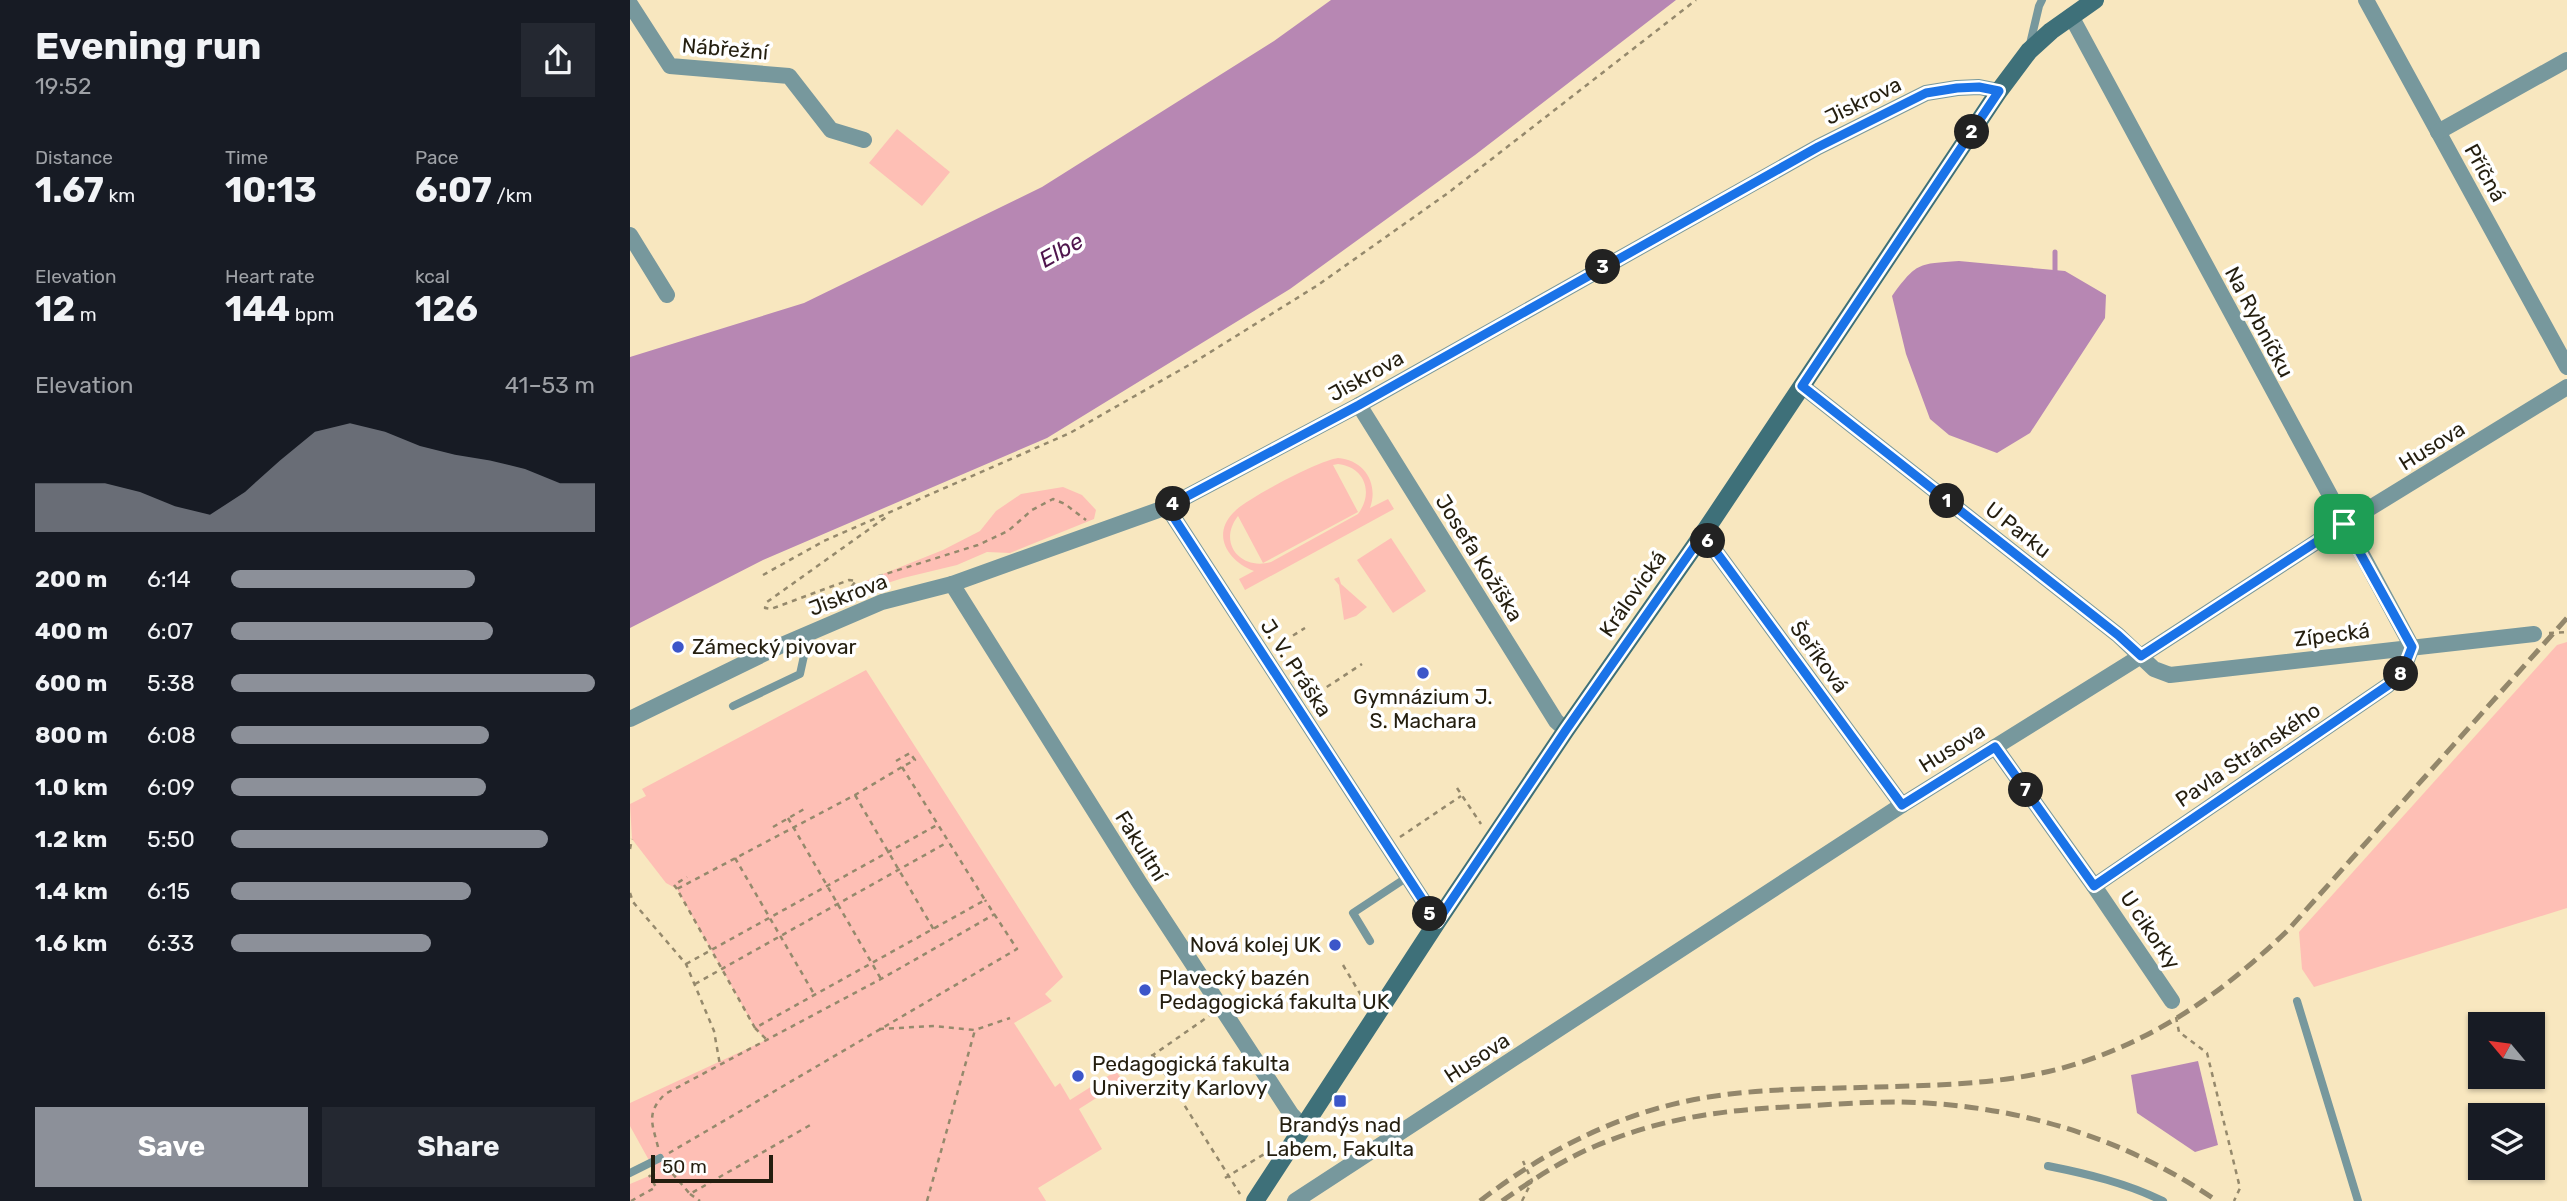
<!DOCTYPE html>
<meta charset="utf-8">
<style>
body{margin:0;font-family:Rubik,sans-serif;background:#242831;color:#f1f3f6;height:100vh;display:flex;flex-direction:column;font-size:26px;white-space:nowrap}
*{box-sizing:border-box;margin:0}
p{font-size:23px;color:#9ea1a6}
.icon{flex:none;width:38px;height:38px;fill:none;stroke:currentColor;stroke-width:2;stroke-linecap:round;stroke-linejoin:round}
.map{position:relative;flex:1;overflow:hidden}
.side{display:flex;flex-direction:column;background:#171b24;width:630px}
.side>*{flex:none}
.needle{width:46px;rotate:299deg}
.buttons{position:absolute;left:1838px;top:1012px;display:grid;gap:14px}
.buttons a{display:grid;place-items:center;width:77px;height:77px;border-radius:0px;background:#171b24;box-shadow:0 2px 5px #0004;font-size:35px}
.scale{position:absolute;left:21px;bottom:18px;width:122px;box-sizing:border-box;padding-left:7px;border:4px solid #241e0f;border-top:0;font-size:19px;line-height:24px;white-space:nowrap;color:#241e0f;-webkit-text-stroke:5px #fff;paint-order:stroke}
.pin{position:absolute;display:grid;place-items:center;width:60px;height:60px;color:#fff;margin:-30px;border-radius:14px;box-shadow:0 4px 10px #0006}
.km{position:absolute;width:35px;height:35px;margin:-18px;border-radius:50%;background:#222;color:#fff;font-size:19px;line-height:35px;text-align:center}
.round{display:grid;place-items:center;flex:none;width:74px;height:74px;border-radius:0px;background:#242831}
.head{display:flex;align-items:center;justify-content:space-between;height:119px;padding:0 35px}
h1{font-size:38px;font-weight:700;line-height:52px}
.stats{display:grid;grid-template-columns:repeat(3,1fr);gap:10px;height:119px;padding:7px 35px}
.stats div{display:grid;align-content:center}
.stats b{font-size:35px;font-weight:700}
.stats small{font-size:19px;font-weight:400}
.stats p{font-size:19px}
.chart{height:196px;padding:14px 35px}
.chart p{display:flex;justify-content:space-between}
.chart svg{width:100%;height:126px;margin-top:7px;fill:#8c9099;opacity:.7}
.button{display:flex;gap:14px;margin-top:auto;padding:14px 35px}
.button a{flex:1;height:80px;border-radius:0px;background:#8c9099;color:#fff;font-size:28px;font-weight:700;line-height:80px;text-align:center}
.button a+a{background:#242831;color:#f1f3f6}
ul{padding:0 35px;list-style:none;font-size:23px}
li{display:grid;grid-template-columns:112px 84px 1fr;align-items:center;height:52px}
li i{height:18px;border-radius:9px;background:#8c9099}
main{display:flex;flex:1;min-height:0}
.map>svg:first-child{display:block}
.green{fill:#febfb5;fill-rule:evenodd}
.water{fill:#b787b3}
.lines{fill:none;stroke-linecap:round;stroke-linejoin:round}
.stream{stroke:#b787b3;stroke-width:5}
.path{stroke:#95896c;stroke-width:2.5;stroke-dasharray:5 5;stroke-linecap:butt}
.lane{stroke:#77989d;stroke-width:8}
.street{stroke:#77989d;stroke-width:16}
.secondary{stroke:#3e7079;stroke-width:18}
.rail{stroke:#93876b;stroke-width:5;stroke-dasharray:14 7;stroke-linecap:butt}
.route-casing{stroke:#fff;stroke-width:14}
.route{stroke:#1a73e8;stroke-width:9}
.poi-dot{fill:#3c56c9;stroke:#fff;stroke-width:2.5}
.labels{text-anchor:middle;stroke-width:7;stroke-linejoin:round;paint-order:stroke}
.street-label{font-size:21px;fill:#241e0f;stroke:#fff}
.poi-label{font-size:21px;fill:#241e0f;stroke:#fff;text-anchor:start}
.water-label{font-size:23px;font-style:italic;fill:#4f154d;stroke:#fff}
</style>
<main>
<section class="side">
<div class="head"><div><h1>Evening run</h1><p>19:52</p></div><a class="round"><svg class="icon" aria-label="share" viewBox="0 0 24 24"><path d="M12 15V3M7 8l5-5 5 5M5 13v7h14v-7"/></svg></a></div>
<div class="stats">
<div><p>Distance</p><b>1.67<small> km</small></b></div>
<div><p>Time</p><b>10:13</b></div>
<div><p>Pace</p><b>6:07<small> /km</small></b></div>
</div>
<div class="stats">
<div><p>Elevation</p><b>12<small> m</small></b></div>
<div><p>Heart rate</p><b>144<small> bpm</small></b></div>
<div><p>kcal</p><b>126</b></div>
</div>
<div class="chart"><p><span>Elevation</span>41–53 m</p>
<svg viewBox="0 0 160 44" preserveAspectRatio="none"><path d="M0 44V27L10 27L20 27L30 30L40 35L50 38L60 30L70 19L80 9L90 6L100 9L110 14L120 17L130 19L140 22L150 27L160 27V44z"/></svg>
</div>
<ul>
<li><b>200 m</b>6:14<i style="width:67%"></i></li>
<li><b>400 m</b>6:07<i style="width:72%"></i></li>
<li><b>600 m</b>5:38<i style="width:100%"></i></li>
<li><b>800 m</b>6:08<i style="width:71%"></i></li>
<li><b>1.0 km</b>6:09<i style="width:70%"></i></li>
<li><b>1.2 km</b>5:50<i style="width:87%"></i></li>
<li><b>1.4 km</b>6:15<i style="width:66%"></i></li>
<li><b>1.6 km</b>6:33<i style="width:55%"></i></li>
</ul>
<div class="button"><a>Save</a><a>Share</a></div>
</section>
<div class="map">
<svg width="1937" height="1201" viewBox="0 0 1937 1201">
<rect width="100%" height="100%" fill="#f8e7bf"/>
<g class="green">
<polygon points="267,129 320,172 292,206 239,163"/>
<path d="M708 458C734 460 749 483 740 508L758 499 764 509 615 590 609 579 624 571C599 562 581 536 603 513 615 499 690 460 708 458ZM708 464C735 467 744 493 728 514L641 562C611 571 587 543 608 516L633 563 728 512 703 465Z"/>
<polygon points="433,487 452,495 466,510 464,519 380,553 357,552 327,565 273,578 236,590 233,582 313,550 350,531 366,511 391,494"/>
<polygon points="761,538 796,591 763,613 727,560"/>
<polygon points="709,577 711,584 737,607 726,616 714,620 709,585 704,579"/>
<polygon points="1937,642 1937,908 1684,987 1672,969 1669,932 1927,645"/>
<polygon points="236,670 433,977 415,994 422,1001 384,1023 425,1087 430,1083 440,1100 486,1071 493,1081 449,1109 472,1149 408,1188 416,1201 0,1201 0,1184 26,1173 0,1126 0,1103 136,1040 125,1028 47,889 36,883 2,839 0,804 16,796 12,789"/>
</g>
<g class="water">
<polygon points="701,0 1046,0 845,155 660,289 417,438 133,560 0,628 0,357 174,303 412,187 644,41"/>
<path d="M1329 261 1435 271 1476 295 1475 318 1400 433 1367 453 1319 435 1300 419 1276 354 1262 296C1287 262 1288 264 1329 261Z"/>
<polygon points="1568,1061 1588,1145 1565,1152 1507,1113 1501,1075"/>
</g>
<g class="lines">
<polyline class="stream" points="1425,276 1425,252"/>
<g class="path">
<polyline points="133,575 194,541 440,433 566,361 688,285 818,193 1066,0"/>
<polyline points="215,599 249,576 348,545 378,531 402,510 423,499 435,504 456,520"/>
<polyline points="209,602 226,581 219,580 141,609 135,608 137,602 259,515"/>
<polyline points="1919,633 1937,632"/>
<polyline points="646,646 675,628"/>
<polyline points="680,698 732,664"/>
<polyline points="266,761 280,753 285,760 272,767"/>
<polygon points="272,767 355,900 125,1028 47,889 225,795"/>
<polyline points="827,788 851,824"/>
<polyline points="225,795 304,930"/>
<polyline points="158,818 251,979"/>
<polyline points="143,827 176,808"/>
<polyline points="770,837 831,796"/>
<polyline points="0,849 2,839"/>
<polyline points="105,858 184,994"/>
<polyline points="47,889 44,885 57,877"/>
<polyline points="0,893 3,902 56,964 84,1031 90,1065"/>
<polyline points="56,964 307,825"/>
<polyline points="713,965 735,1002"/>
<polyline points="65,984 318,842"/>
<polyline points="1546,1017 1549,1032 1577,1053 1610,1188 1604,1201"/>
<polyline points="125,1028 137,1040"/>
<polyline points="249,1029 304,1026 345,1030 380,1018"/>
<polyline points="523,1055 610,1194"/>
<polyline points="512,1060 523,1055 579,1016"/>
<path d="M28 1147C22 1123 16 1113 35 1094L251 979 365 914"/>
<polyline points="39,1153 387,949 355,900"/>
<polyline points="36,1166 60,1194 182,1124"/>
<polyline points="595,1178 636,1153"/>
<polyline points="60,1194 70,1201"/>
<polyline points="1,1201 26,1187 19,1175"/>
<polyline points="297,1201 345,1030"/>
<polyline points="892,1201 902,1181 893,1161"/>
</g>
<g class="lane">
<polyline points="1400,44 1409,6 1412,0"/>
<polyline points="103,706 170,674 179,633"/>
<polyline points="740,941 723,913 776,878"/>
<polyline points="1667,1001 1728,1201"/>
<path d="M1418 1166C1458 1174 1496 1183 1533 1201"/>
<polyline points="0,1173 30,1158"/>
</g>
<g class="street">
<polyline points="1736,0 1937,367"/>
<polyline points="0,4 40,66 159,76 201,130 234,140"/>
<polyline points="1441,16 1782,647 1772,673 1757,686 1464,886"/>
<polyline points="1808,132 1937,60"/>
<polyline points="0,235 37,295"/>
<polyline points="1172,386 1488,635 1524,669 1540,675 1904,634"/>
<polyline points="729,405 926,721 936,730"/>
<polyline points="537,507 807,922"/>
<polyline points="1073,534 1272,805"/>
<polyline points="322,584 509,882 661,1114 672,1126"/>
<polyline points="0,719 154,644 252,602 322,584 537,507 729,405 1188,147 1296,93 1327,88 1349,87 1369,91"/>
<polyline points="1365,747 1464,886 1542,1001"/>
<polyline points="665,1201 1272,805 1511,656 1714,524 1937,387"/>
</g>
<polyline class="secondary" points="625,1201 807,922 936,730 1073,534 1369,91 1399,51 1421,31 1465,0"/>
<g class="rail">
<path d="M850 1201C916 1150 991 1112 1073 1098 1130 1088 1189 1089 1247 1087 1313 1085 1383 1084 1446 1064 1529 1038 1596 990 1658 930L1937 618"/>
<path d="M872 1201C905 1178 940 1155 978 1141 1044 1115 1106 1109 1176 1106 1206 1104 1236 1102 1266 1102 1380 1103 1493 1136 1587 1201"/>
</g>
</g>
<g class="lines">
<defs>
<polygon id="route" points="1349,87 1369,91 1172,386 1488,635 1511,656 1714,524 1782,647 1772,673 1757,686 1464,886 1365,747 1272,805 1073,534 936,730 807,922 537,507 729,405 1188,147 1296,93 1327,88"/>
</defs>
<use href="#route" class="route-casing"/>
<use href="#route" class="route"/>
</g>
<g class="poi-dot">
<circle cx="48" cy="647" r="7"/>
<circle cx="793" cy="673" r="7"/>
<circle cx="705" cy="945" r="7"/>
<circle cx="515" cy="990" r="7"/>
<circle cx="448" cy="1076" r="7"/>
<rect x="703" y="1094" width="14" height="14" rx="3.5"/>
</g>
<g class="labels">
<g class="street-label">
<text transform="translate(95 49) rotate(5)" y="7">Nábřežní</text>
<text transform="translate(1233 101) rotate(-26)" y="7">Jiskrova</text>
<text transform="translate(1855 173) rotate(61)" y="7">Příčná</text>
<text transform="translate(1629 322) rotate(62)" y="7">Na Rybníčku</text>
<text transform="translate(736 376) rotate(-29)" y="7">Jiskrova</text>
<text transform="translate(1802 446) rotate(-32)" y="7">Husova</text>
<text transform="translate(1388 530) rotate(38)" y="7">U Parku</text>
<text transform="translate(849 558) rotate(58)" y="7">Josefa Kožíška</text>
<text transform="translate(1003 594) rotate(-55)" y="7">Královická</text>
<text transform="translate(218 595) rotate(-21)" y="7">Jiskrova</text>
<text transform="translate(1702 635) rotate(-7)" y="7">Zípecká</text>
<text transform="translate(1189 657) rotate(54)" y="7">Šeříková</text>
<text transform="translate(666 668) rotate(57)" y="7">J. V. Práška</text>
<text transform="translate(1322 748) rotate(-32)" y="7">Husova</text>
<text transform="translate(1618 755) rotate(-34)" y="7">Pavla Stránského</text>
<text transform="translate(511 846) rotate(58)" y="7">Fakultní</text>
<text transform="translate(1520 930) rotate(56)" y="7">U cikorky</text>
<text transform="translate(847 1058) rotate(-33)" y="7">Husova</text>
</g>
<g class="poi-label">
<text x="62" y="654">Zámecký pivovar</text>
<text x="793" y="704" text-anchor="middle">Gymnázium J.<tspan x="793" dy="24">S. Machara</tspan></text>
<text x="691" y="952" text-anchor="end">Nová kolej UK</text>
<text x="529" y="985">Plavecký bazén<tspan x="529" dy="24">Pedagogická fakulta UK</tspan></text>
<text x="462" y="1071">Pedagogická fakulta<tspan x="462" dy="24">Univerzity Karlovy</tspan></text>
<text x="710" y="1132" text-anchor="middle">Brandýs nad<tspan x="710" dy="24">Labem, Fakulta</tspan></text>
</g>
<g class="water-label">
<text transform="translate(431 250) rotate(-29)" y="8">Elbe</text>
</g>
</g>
</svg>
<div class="buttons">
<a><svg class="needle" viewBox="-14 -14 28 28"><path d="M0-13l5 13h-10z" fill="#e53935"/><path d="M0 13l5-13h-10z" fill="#9ea1a6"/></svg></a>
<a><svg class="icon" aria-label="layers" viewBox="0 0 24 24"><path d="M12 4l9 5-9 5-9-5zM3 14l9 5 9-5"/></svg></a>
</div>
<div class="scale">50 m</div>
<div class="pin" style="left:1714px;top:524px;background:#1e9e55"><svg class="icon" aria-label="arrive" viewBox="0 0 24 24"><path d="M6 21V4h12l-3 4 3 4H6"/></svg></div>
<b class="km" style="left:1317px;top:501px">1</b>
<b class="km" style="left:1342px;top:132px">2</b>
<b class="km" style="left:973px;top:267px">3</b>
<b class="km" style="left:543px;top:504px">4</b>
<b class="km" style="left:800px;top:914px">5</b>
<b class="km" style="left:1078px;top:541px">6</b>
<b class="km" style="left:1396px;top:790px">7</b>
<b class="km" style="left:1771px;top:674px">8</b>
</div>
</main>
